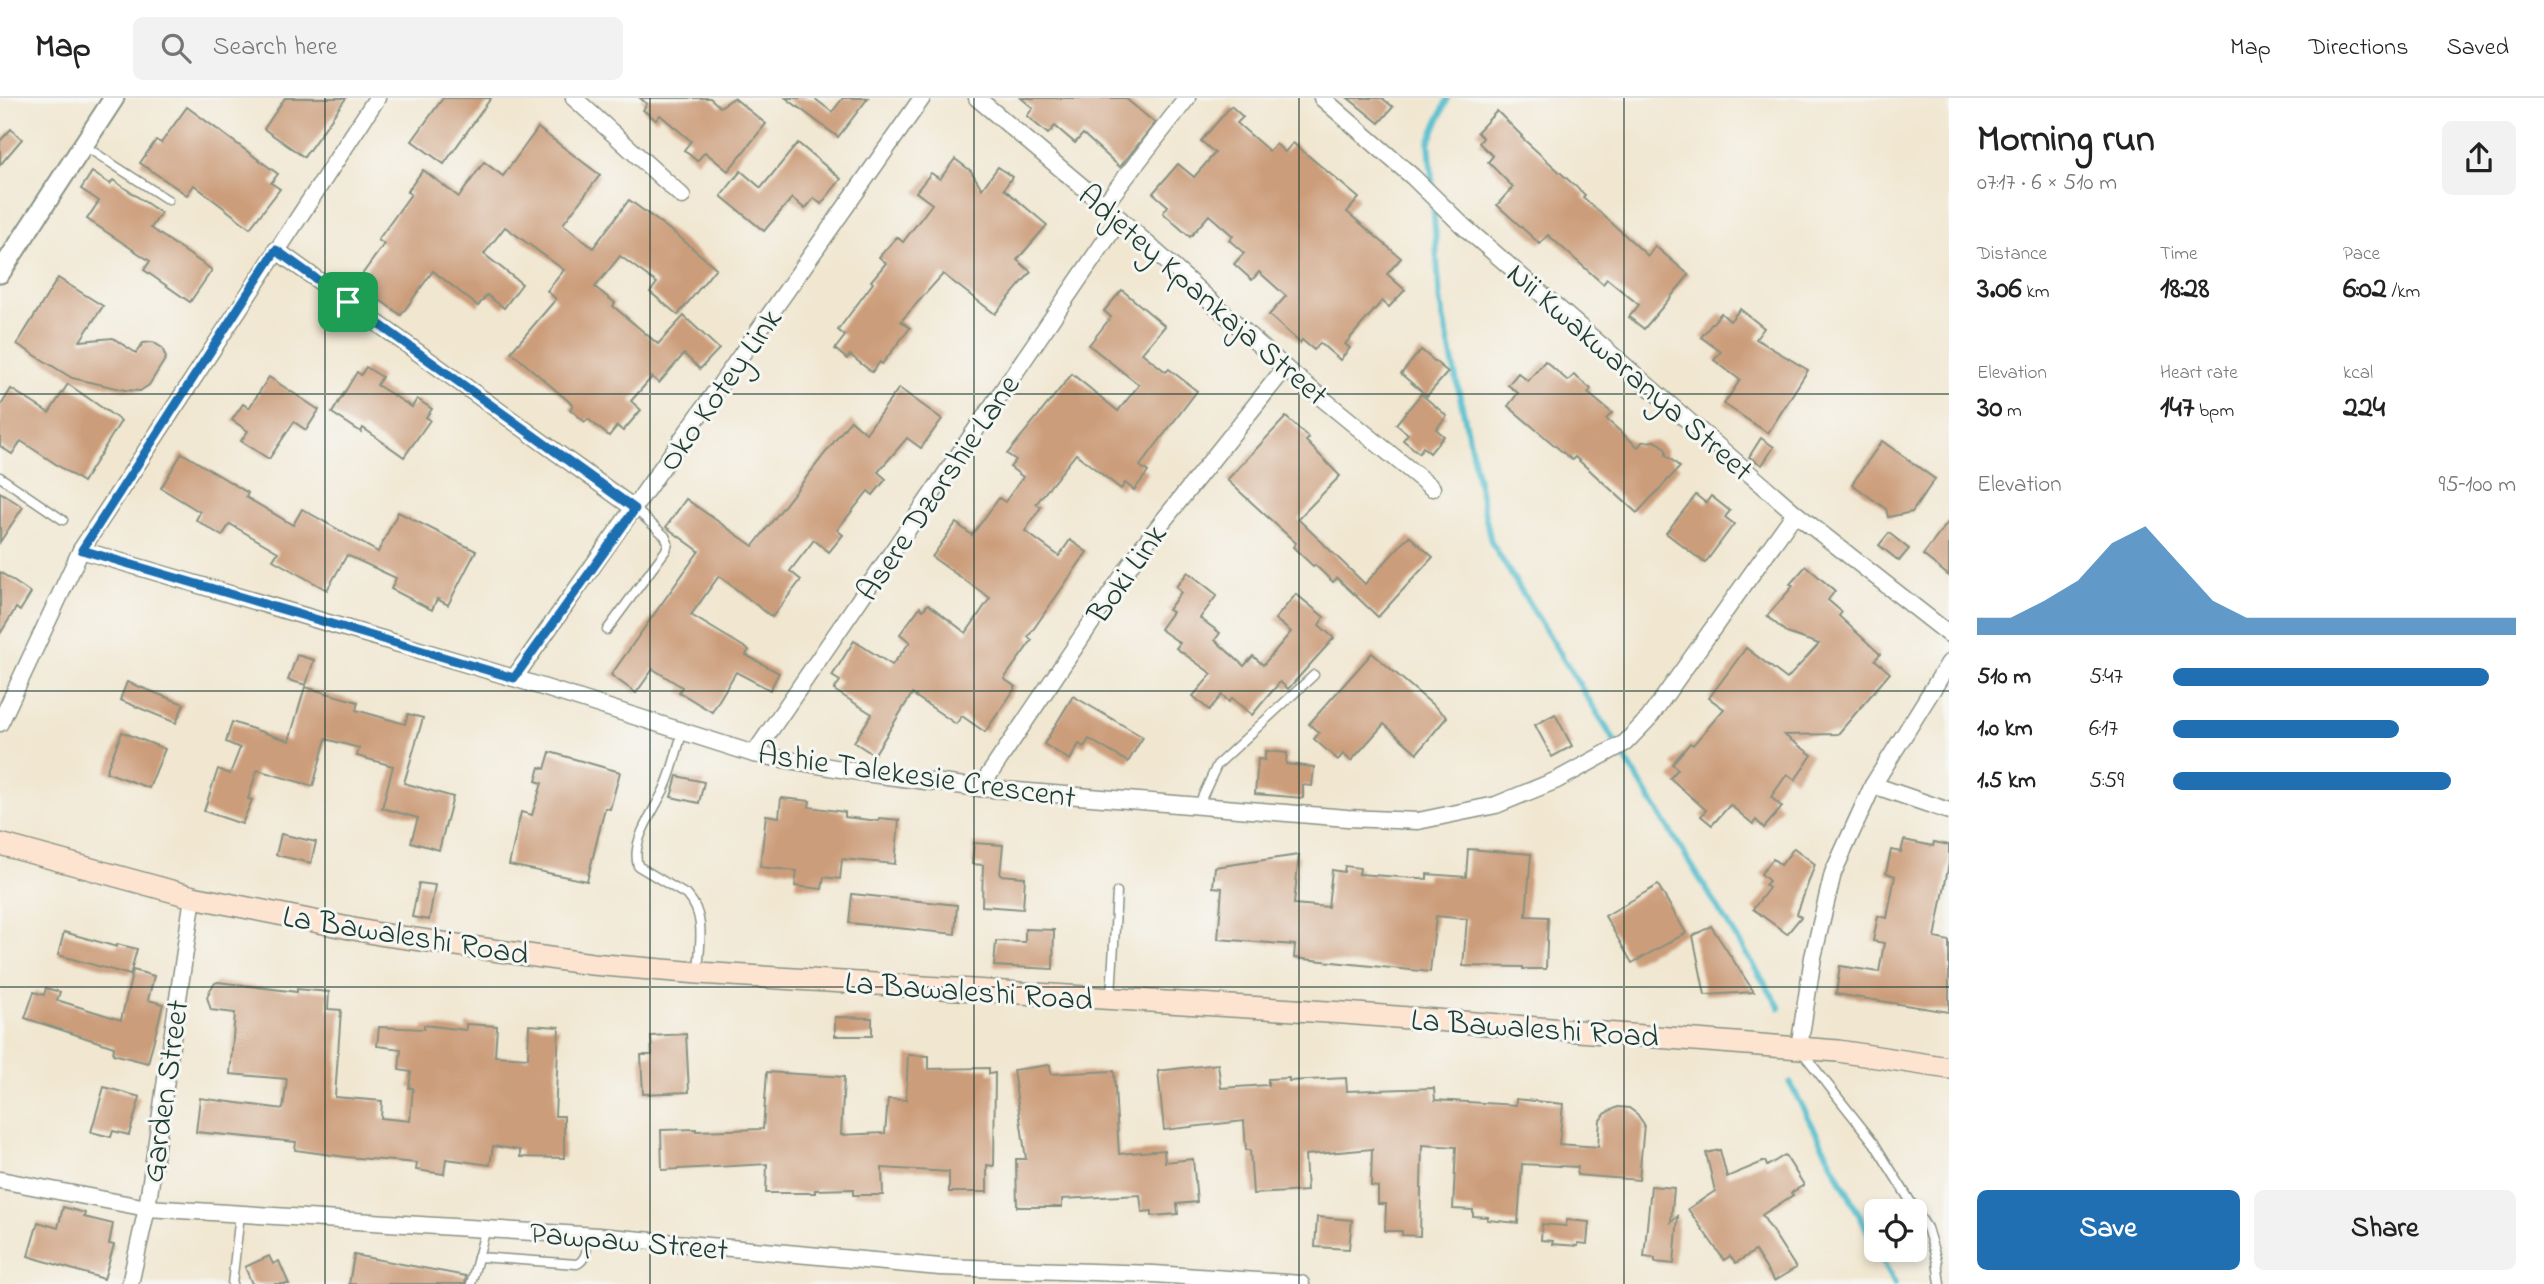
<!DOCTYPE html>
<meta charset="utf-8">
<style>
body{margin:0;font-family:"Indie Flower",sans-serif;background:#f2f2f2;color:#222;height:100vh;display:flex;flex-direction:column;font-size:26px;white-space:nowrap}
*{box-sizing:border-box;margin:0}
p{font-size:23px;color:#767676}
.icon{flex:none;width:38px;height:38px;fill:none;stroke:currentColor;stroke-width:2;stroke-linecap:round;stroke-linejoin:round}
.map{position:relative;flex:1;overflow:hidden}
.details{display:flex;flex-direction:column;background:#fff;width:595px}
.details>*{flex:none}
.controls{position:absolute;left:1864px;top:1101px;display:grid;gap:14px}
.controls a{display:grid;place-items:center;width:63px;height:63px;border-radius:10px;background:#fff;box-shadow:0 4px 10px #0003;font-size:35px}
.pin{position:absolute;display:grid;place-items:center;width:60px;height:60px;color:#fff;margin:-30px;border-radius:14px;box-shadow:0 4px 10px #0006}
.round{display:grid;place-items:center;flex:none;width:74px;height:74px;border-radius:10px;background:#f2f2f2}
.overview{display:flex;align-items:center;justify-content:space-between;height:119px;padding:0 28px}
h1{font-size:38px;font-weight:700;line-height:52px}
.metrics{display:grid;grid-template-columns:repeat(3,1fr);gap:10px;height:119px;padding:7px 28px}
.metrics div{display:grid;align-content:center}
.metrics b{font-size:30px;font-weight:700}
.metrics small{font-size:19px;font-weight:400}
.metrics p{font-size:19px}
.chart{height:196px;padding:14px 28px}
.chart p{display:flex;justify-content:space-between}
.chart svg{width:100%;height:126px;margin-top:7px;fill:#1f6fb2;opacity:.7}
.primary-button{display:flex;gap:14px;margin-top:auto;padding:14px 28px}
.primary-button a{flex:1;height:80px;border-radius:10px;background:#1f6fb2;color:#fff;font-size:28px;font-weight:700;line-height:80px;text-align:center}
.primary-button a+a{background:#f2f2f2;color:#222}
ul{padding:0 28px;list-style:none;font-size:23px}
li{display:grid;grid-template-columns:112px 84px 1fr;align-items:center;height:52px}
li i{height:18px;border-radius:9px;background:#1f6fb2}
header{display:flex;align-items:center;gap:42px;box-sizing:border-box;height:98px;padding:0 35px;background:#fff;border-bottom:2px solid #e0e0e0}
header strong{font-size:33px}
nav{display:flex;gap:38px;margin-inline-start:auto;font-size:24px}
.search{width:490px;height:63px;background:#f2f2f2;display:flex;align-items:center;gap:18px;box-sizing:border-box;padding:0 24px;border-radius:10px;color:#767676;font-size:26px}
main{display:flex;flex:1;min-height:0}
.map>svg:first-child{display:block}
.lines{fill:none;stroke-linecap:round;stroke-linejoin:round}
.stream{stroke:#52becd;stroke-width:6}
.building{fill:#cc9d7a}
.service-casing{stroke:#889282;stroke-width:11}
.minor-casing{stroke:#889282;stroke-width:19}
.tertiary-casing{stroke:#889282;stroke-width:23}
.secondary-casing{stroke:#889282;stroke-width:24}
.service{stroke:#fff;stroke-width:8}
.minor{stroke:#fff;stroke-width:16}
.tertiary{stroke:#fff;stroke-width:19}
.secondary{stroke:#fde4d1;stroke-width:21}
.route-casing{stroke:#fff;stroke-width:14}
.route{stroke:#1f6fb2;stroke-width:9}
.grid{fill:none;stroke:#1f3d34;stroke-width:2;stroke-opacity:0.55}
.labels{text-anchor:middle;stroke-width:6;stroke-linejoin:round;paint-order:stroke}
.street-label{font-size:32px;fill:#1f3d34;stroke:#f6f6f2}
</style>
<header>
<strong>Map</strong>
<div class="search"><svg class="icon" aria-label="search" viewBox="0 0 24 24"><circle cx="10" cy="10" r="6"/><path d="M15 15l6 6"/></svg>Search here</div>
<nav><a>Map</a><a>Directions</a><a>Saved</a></nav>
</header>
<main>
<div class="map">
<svg width="1949" height="1186" viewBox="0 0 1949 1186">
<rect width="100%" height="100%" fill="#f6f6f2"/>
<filter id="ink" filterUnits="userSpaceOnUse"><feTurbulence type="fractalNoise" baseFrequency=".0143" numOctaves="2"/><feDisplacementMap in="SourceGraphic" scale="14" xChannelSelector="R" yChannelSelector="G"/><feConvolveMatrix kernelMatrix="1 2 1 2 8 2 1 2 1" color-interpolation-filters="sRGB"/></filter>
<filter id="wash" filterUnits="userSpaceOnUse"><feTurbulence type="fractalNoise" baseFrequency=".00686" numOctaves="4" result="noise"/><feDisplacementMap in="SourceGraphic" scale="28" xChannelSelector="R" yChannelSelector="G"/><feGaussianBlur stdDeviation="1.57" result="paint"/><feColorMatrix in="noise" values="0 0 0 0 0 0 0 0 0 0 0 0 0 0 0 0 0 1.4 0 .05"/><feComposite in="paint" operator="in"/></filter>
<g filter="url(#wash)">
<rect width="100%" height="100%" fill="#f1e7d1"/>
<g class="lines">
<g class="stream">
<polyline points="1433,92 1429,44 1448,0"/>
<polyline points="1433,103 1440,204 1491,444 1780,910"/>
<polyline points="1790,985 1876,1149"/>
<polyline points="1877,1152 1895,1186"/>
</g>
</g>
<g id="blocks">
<g class="building">
<polygon points="285,0 346,0 304,59 264,31"/>
<polygon points="443,0 491,0 444,66 412,43"/>
<polygon points="640,0 710,0 720,9 734,0 766,26 728,73 705,54 697,63 684,52 691,43 660,17 656,22 643,12 647,6"/>
<polygon points="786,0 814,0 832,14 843,0 868,0 838,39"/>
<polygon points="1021,0 1125,0 1155,25 1120,69 1083,36 1075,45 1055,28 1048,36 1027,18 1033,10"/>
<polygon points="1348,0 1382,0 1393,9 1379,25"/>
<polygon points="1231,8 1243,19 1237,25 1269,53 1276,46 1285,54 1293,45 1359,100 1347,114 1401,160 1387,176 1405,192 1389,209 1382,203 1345,246 1350,250 1340,262 1320,245 1314,252 1302,242 1300,245 1269,217 1286,198 1259,174 1252,182 1234,166 1244,155 1229,142 1233,138 1209,117 1190,139 1163,115 1168,108 1153,95 1178,66 1194,79 1215,55 1201,43"/>
<polygon points="187,9 278,76 271,85 280,91 250,130 194,87 187,97 140,65 156,42 161,45"/>
<polygon points="1497,13 1522,38 1521,39 1585,97 1583,99 1648,158 1655,148 1689,177 1644,231 1629,219 1639,207 1607,181 1603,186 1548,137 1540,146 1497,107 1513,89 1488,64 1493,58 1479,45 1483,40 1477,34"/>
<polygon points="538,30 600,77 563,126 593,150 629,102 677,137 716,170 678,217 650,194 657,185 620,158 595,189 615,205 613,208 658,246 684,218 719,251 700,271 684,256 659,285 652,279 631,303 641,312 623,333 617,328 609,338 588,321 585,324 570,311 573,307 511,254 556,201 547,193 564,172 505,129 484,156 522,186 504,210 487,197 478,208 433,173 401,217 356,185 384,146 378,142 411,96 407,94 423,72 459,99 484,64 503,78"/>
<polygon points="11,31 22,41 0,67 0,43"/>
<polygon points="798,45 841,81 821,106 814,100 805,111 792,100 764,133 721,98 741,73 761,90"/>
<polygon points="955,61 971,73 982,91 998,69 1012,79 1004,91 1047,127 1017,162 1031,174 995,216 943,176 901,223 910,230 882,266 880,264 872,274 850,257 847,261 835,251 845,238 838,232 873,185 871,183 886,165 879,159 897,139 903,144 932,106 916,94 931,75 940,81"/>
<polygon points="92,74 110,86 113,82 161,115 151,130 212,172 190,204 144,172 150,163 87,121 99,103 81,91"/>
<polygon points="58,180 103,208 80,243 113,240 136,255 143,245 153,244 162,250 166,260 149,287 140,293 125,292 72,280 17,246"/>
<polygon points="1122,192 1165,228 1142,255 1166,274 1169,271 1197,293 1140,368 1148,374 1134,392 1125,385 1121,391 1076,356 1036,406 1041,409 1025,433 1059,458 1070,442 1087,454 1028,539 1032,542 1004,581 1016,589 985,634 962,618 956,626 912,596 874,657 854,644 872,616 834,592 840,583 832,578 854,543 892,567 910,544 900,536 920,509 923,512 928,506 966,535 990,500 932,459 956,425 972,437 999,400 1005,404 1023,379 1010,369 1016,362 1007,356 1072,276 1118,313 1139,287 1089,247 1111,219 1104,213"/>
<polygon points="1740,211 1764,230 1756,241 1808,272 1768,335 1724,306 1740,282 1714,262 1721,254 1701,239 1721,215 1730,223"/>
<polygon points="1421,252 1448,274 1427,298 1401,276"/>
<polygon points="1545,263 1568,283 1574,277 1591,291 1588,295 1612,315 1606,321 1638,349 1642,344 1655,343 1661,346 1666,352 1666,357 1680,369 1637,415 1575,359 1572,362 1508,308 1518,295 1508,287 1518,275 1528,283"/>
<polygon points="366,269 382,279 377,287 412,309 417,301 432,311 426,319 430,322 404,359 363,330 361,334 332,315 357,274 361,277"/>
<polygon points="269,279 319,312 306,332 294,324 269,361 241,343 248,333 232,322 243,306 249,310"/>
<polygon points="68,286 121,323 83,384 21,343 12,356 0,348 0,309 11,291 49,315"/>
<polygon points="899,290 942,321 921,350 907,340 878,374 886,381 873,397 868,393 837,432 843,437 829,454 814,442 790,473 801,482 772,519 719,478 691,517 749,552 746,557 779,575 770,592 736,574 712,614 679,594 682,589 653,571 636,595 611,577 699,453 666,429 686,401 753,448 851,322 866,335"/>
<polygon points="1421,296 1447,318 1436,331 1444,338 1430,355 1423,349 1419,355 1403,342 1408,336 1396,326"/>
<polygon points="1286,319 1309,340 1306,343 1340,378 1298,421 1365,486 1409,438 1433,459 1378,519 1337,480 1333,484 1315,467 1313,468 1293,449 1296,445 1227,382"/>
<polygon points="1761,340 1774,349 1762,367 1749,359"/>
<polygon points="1882,343 1935,381 1912,414 1888,419 1886,411 1852,386"/>
<polygon points="182,355 248,395 246,399 293,427 302,411 378,454 398,414 476,453 448,507 437,501 432,512 391,491 396,480 347,457 327,492 273,462 278,454 230,426 222,438 196,422 200,414 161,390"/>
<polygon points="0,394 23,409 0,444"/>
<polygon points="1696,397 1706,405 1711,398 1730,413 1725,419 1734,426 1705,465 1666,435"/>
<polygon points="1949,423 1949,478 1923,457"/>
<polygon points="1889,435 1909,451 1899,463 1879,447"/>
<polygon points="1806,468 1835,493 1828,502 1842,514 1839,518 1880,556 1875,562 1890,575 1838,636 1784,637 1812,657 1795,682 1787,676 1771,699 1782,709 1764,730 1756,722 1753,726 1730,707 1712,727 1701,718 1706,712 1670,680 1678,671 1672,666 1690,645 1693,647 1724,611 1709,600 1746,550 1787,581 1819,546 1787,535 1767,518 1793,488 1790,486"/>
<polygon points="0,474 31,495 20,513 16,510 0,536"/>
<polygon points="1188,474 1217,497 1200,520 1220,535 1215,542 1244,568 1253,558 1263,567 1291,534 1275,521 1296,496 1324,519 1319,527 1334,540 1288,591 1280,584 1252,617 1232,600 1229,604 1222,597 1209,612 1193,598 1212,576 1176,550 1180,545 1160,531 1172,514 1168,512 1181,494 1176,489"/>
<polygon points="1372,555 1447,619 1417,655 1384,626 1351,663 1343,656 1338,662 1314,641 1319,635 1309,626"/>
<polygon points="297,557 314,562 306,587 288,582"/>
<polygon points="127,584 184,606 176,625 120,602"/>
<polygon points="305,589 358,604 356,612 405,626 408,616 423,620 404,685 453,699 439,752 411,744 418,720 382,710 393,668 357,658 359,650 326,641 313,688 257,672 248,701 252,702 242,726 204,713 218,671 230,676 240,650 226,644 232,624 289,643"/>
<polygon points="1073,598 1143,639 1128,664 1089,641 1084,649 1079,646 1070,662 1044,646"/>
<polygon points="1555,616 1572,648 1552,659 1535,627"/>
<polygon points="122,634 165,651 149,690 106,674"/>
<polygon points="1265,653 1287,655 1286,666 1314,669 1312,688 1303,687 1303,700 1255,696 1258,661 1265,662"/>
<polygon points="550,654 620,674 610,711 605,710 587,783 509,767 521,714 532,717 542,685 536,683 540,669 545,671"/>
<polygon points="677,678 704,684 699,705 671,699"/>
<polygon points="781,700 810,703 809,709 845,714 845,719 878,723 879,720 899,722 895,766 842,761 840,781 824,779 822,791 795,788 797,773 760,769 766,717 779,719"/>
<polygon points="281,736 316,744 311,765 276,757"/>
<polygon points="1904,742 1933,748 1934,744 1949,747 1949,765 1935,840 1949,843 1949,914 1836,896 1840,868 1879,874 1884,845 1873,843 1878,818 1887,820 1895,778 1886,775 1891,752 1901,754"/>
<polygon points="974,745 1003,747 1000,777 1025,779 1023,811 982,808 983,767 972,766"/>
<polygon points="1794,750 1815,766 1797,816 1801,819 1787,836 1753,811 1769,790 1765,787 1769,783 1761,776 1773,761 1781,767"/>
<polygon points="1468,751 1531,756 1526,818 1548,819 1546,871 1523,871 1523,869 1463,868 1467,821 1436,818 1430,874 1294,860 1295,847 1218,841 1222,790 1213,789 1215,769 1299,757 1294,806 1328,809 1332,772 1344,774 1345,768 1360,770 1359,776 1427,781 1427,776 1466,779"/>
<polygon points="419,785 435,787 429,822 412,819"/>
<polygon points="1658,787 1686,835 1632,865 1605,818"/>
<polygon points="852,796 957,807 955,836 849,825"/>
<polygon points="1711,828 1754,894 1705,897 1693,838"/>
<polygon points="1025,831 1054,832 1053,871 994,868 996,843 1025,844"/>
<polygon points="64,834 117,849 117,846 137,851 130,877 58,857"/>
<polygon points="133,872 154,878 148,902 163,906 148,965 113,956 114,949 25,920 34,894 44,897 46,890 60,894 57,902 121,922"/>
<polygon points="218,884 297,894 297,891 329,894 328,911 341,912 335,999 382,1003 381,1020 410,1023 413,990 409,990 411,974 399,972 401,951 377,948 379,929 424,931 424,927 466,932 466,926 497,928 495,958 528,960 529,927 559,929 555,1018 564,1018 564,1060 520,1059 520,1052 493,1048 490,1067 446,1061 444,1076 416,1072 417,1065 346,1059 295,1052 296,1044 196,1034 200,1000 283,1011 287,981 230,976 235,915 211,912 207,899 210,892 215,885"/>
<polygon points="835,919 872,920 872,938 835,938"/>
<polygon points="686,936 689,994 643,996 641,957 652,957 651,938"/>
<polygon points="908,957 929,958 929,971 989,970 989,976 995,975 994,1068 987,1067 987,1094 949,1094 949,1074 882,1070 883,1097 853,1097 853,1091 815,1092 815,1095 766,1095 767,1066 662,1072 661,1032 696,1031 696,1033 763,1031 767,974 844,979 841,1037 885,1035 888,1001 906,1002"/>
<polygon points="1218,966 1221,990 1268,987 1268,981 1289,980 1289,983 1346,980 1347,993 1434,990 1435,1002 1516,1007 1516,1001 1563,1006 1559,1046 1598,1049 1600,1022 1607,1014 1618,1009 1629,1010 1637,1016 1644,1026 1639,1082 1577,1077 1578,1069 1522,1066 1518,1125 1487,1122 1488,1119 1473,1118 1473,1112 1453,1111 1456,1049 1422,1047 1420,1138 1402,1137 1402,1133 1385,1133 1386,1106 1378,1106 1378,1089 1371,1088 1372,1051 1305,1057 1307,1093 1253,1096 1250,1052 1246,1052 1244,1023 1164,1032 1158,973"/>
<polygon points="1050,967 1051,976 1114,973 1119,1056 1164,1052 1165,1064 1193,1061 1197,1104 1177,1106 1178,1116 1152,1118 1152,1113 1142,1114 1140,1097 1062,1101 1062,1109 1017,1109 1016,1061 1026,1061 1013,972"/>
<polygon points="104,989 140,999 129,1037 113,1033 111,1039 91,1034"/>
<polygon points="1720,1052 1727,1079 1765,1063 1767,1068 1785,1057 1804,1087 1791,1095 1793,1097 1762,1117 1796,1170 1774,1183 1755,1153 1736,1165 1730,1158 1724,1162 1688,1111 1715,1093 1706,1055"/>
<polygon points="1651,1088 1674,1090 1671,1124 1678,1118 1674,1166 1655,1164 1655,1160 1644,1159"/>
<polygon points="63,1109 85,1115 84,1119 113,1126 109,1146 114,1147 104,1181 28,1158 38,1124 58,1130"/>
<polygon points="1317,1119 1352,1122 1349,1151 1315,1149"/>
<polygon points="1566,1122 1589,1124 1587,1146 1578,1145 1578,1148 1552,1146 1553,1143 1541,1142 1542,1126 1566,1128"/>
<polygon points="354,1157 466,1178 465,1186 349,1186"/>
<polygon points="269,1158 273,1166 279,1163 289,1186 252,1186 245,1169"/>
</g>
</g>
</g>
<g filter="url(#ink)">
<use href="#blocks" fill-opacity="0" stroke="#889282" stroke-width="2"/>
<g class="lines">
<defs>
<g id="service">
<polyline points="83,47 168,102"/>
<polyline points="0,379 63,422"/>
<polyline points="607,532 666,452 668,445 665,438 635,411"/>
<path d="M682 635C677 652 673 671 666 687 656 712 630 741 638 768L688 798C707 819 699 849 698 875"/>
<polyline points="1198,708 1217,667 1314,577"/>
<polyline points="1111,898 1117,794"/>
<polyline points="1802,954 1874,1045 1927,1130 1937,1163 1940,1186"/>
<path d="M478 1159 577 1166C588 1161 587 1147 588 1137"/>
<polyline points="232,1186 240,1116"/>
<polyline points="471,1186 486,1130"/>
</g>
<g id="minor">
<polyline points="574,0 682,98"/>
<polyline points="977,0 1104,107 1285,270 1432,390"/>
<polyline points="1322,0 1413,79 1462,127 1795,415 1949,536"/>
<polyline points="1104,107 1187,0"/>
<polyline points="276,152 635,411"/>
<polyline points="81,452 514,580 754,656 864,675 980,690 1347,720 1418,723 1496,707 1557,682 1625,645 1649,620 1795,415"/>
<polyline points="514,580 922,0"/>
<polyline points="0,625 81,452 377,0"/>
<polyline points="754,656 1120,121"/>
<polyline points="1873,687 1949,713"/>
<polyline points="980,690 1143,448 1285,270"/>
<polyline points="1799,950 1813,859 1833,775 1873,687 1949,565"/>
<polyline points="0,1082 147,1110 598,1138 940,1169 1154,1176 1301,1186"/>
<polyline points="130,1186 147,1110 193,799"/>
</g>
<polyline id="tertiary" points="0,175 114,0"/>
<polyline id="secondary" points="0,746 193,799 379,836 592,866 698,875 1344,915 1838,953 1949,970"/>
</defs>
<use href="#service" class="service-casing"/>
<use href="#minor" class="minor-casing"/>
<use href="#tertiary" class="tertiary-casing"/>
<use href="#secondary" class="secondary-casing"/>
<use href="#service" class="service"/>
<use href="#minor" class="minor"/>
<use href="#tertiary" class="tertiary"/>
<use href="#secondary" class="secondary"/>
</g>
</g>
<g class="lines" filter="url(#ink)">
<defs>
<polygon id="route" points="276,152 635,411 514,580 82,452"/>
</defs>
<use href="#route" class="route-casing"/>
<use href="#route" class="route"/>
</g>
<path class="grid" d="M325 0V1186M650 0V1186M974 0V1186M1299 0V1186M1624 0V1186M0 296H1949M0 593H1949M0 889H1949"/>
<g class="labels">
<g class="street-label">
<text transform="translate(1204 196) rotate(41)" y="11">Adjetey Kpankaja Street</text>
<text transform="translate(1631 273) rotate(41)" y="11">Nii Kwakwaranya Street</text>
<text transform="translate(719 291) rotate(-55)" y="11">Oko Kotey Link</text>
<text transform="translate(937 389) rotate(-56)" y="11">Asere Dzorshie Lane</text>
<text transform="translate(1126 475) rotate(-55)" y="11">Boki Link</text>
<text transform="translate(917 676) rotate(8)" y="11">Ashie Talekesie Crescent</text>
<text transform="translate(406 836) rotate(9)" y="11">La Bawaleshi Road</text>
<text transform="translate(969 892) rotate(4)" y="11">La Bawaleshi Road</text>
<text transform="translate(1535 929) rotate(4)" y="11">La Bawaleshi Road</text>
<text transform="translate(164 993) rotate(-82)" y="11">Garden Street</text>
<text transform="translate(629 1142) rotate(5)" y="11">Pawpaw Street</text>
</g>
</g>
</svg>
<div class="controls">
<a><svg class="icon" aria-label="locate" viewBox="0 0 24 24"><circle cx="12" cy="12" r="6"/><path d="M12 2v4M12 18v4M2 12h4M18 12h4"/></svg></a>
</div>
<div class="pin" style="left:348px;top:204px;background:#1e9e55"><svg class="icon" aria-label="arrive" viewBox="0 0 24 24"><path d="M6 21V4h12l-3 4 3 4H6"/></svg></div>
</div>
<section class="details">
<div class="overview"><div><h1>Morning run</h1><p>07:17 · 6 × 510 m</p></div><a class="round"><svg class="icon" aria-label="share" viewBox="0 0 24 24"><path d="M12 15V3M7 8l5-5 5 5M5 13v7h14v-7"/></svg></a></div>
<div class="metrics">
<div><p>Distance</p><b>3.06<small> km</small></b></div>
<div><p>Time</p><b>18:28</b></div>
<div><p>Pace</p><b>6:02<small> /km</small></b></div>
</div>
<div class="metrics">
<div><p>Elevation</p><b>30<small> m</small></b></div>
<div><p>Heart rate</p><b>147<small> bpm</small></b></div>
<div><p>kcal</p><b>224</b></div>
</div>
<div class="chart"><p><span>Elevation</span>95–100 m</p>
<svg viewBox="0 0 160 44" preserveAspectRatio="none"><path d="M0 44V38L10 38L20 32L30 25L40 12L50 6L60 19L70 32L80 38L90 38L100 38L110 38L120 38L130 38L140 38L150 38L160 38V44z"/></svg>
</div>
<ul>
<li><b>510 m</b>5:47<i style="width:92%"></i></li>
<li><b>1.0 km</b>6:17<i style="width:66%"></i></li>
<li><b>1.5 km</b>5:59<i style="width:81%"></i></li>
</ul>
<div class="primary-button"><a>Save</a><a>Share</a></div>
</section>
</main>
